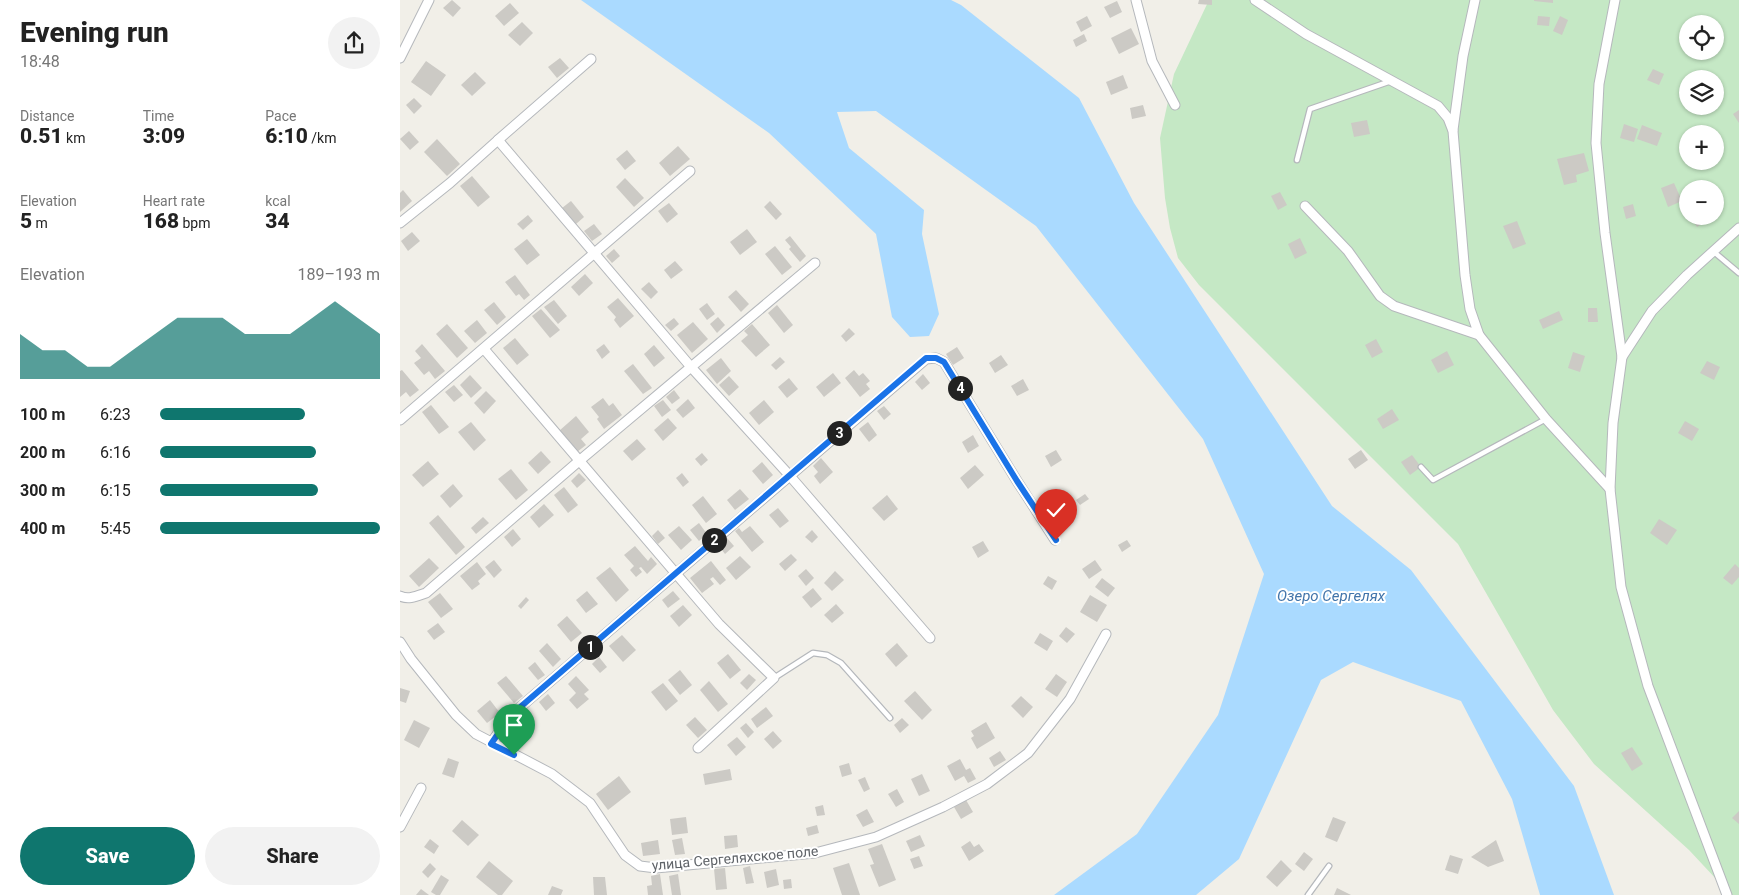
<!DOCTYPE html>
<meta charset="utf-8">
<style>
body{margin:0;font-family:Roboto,sans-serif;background:#f2f2f2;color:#222;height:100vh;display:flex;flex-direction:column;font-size:19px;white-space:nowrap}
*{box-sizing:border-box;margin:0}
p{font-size:16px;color:#767676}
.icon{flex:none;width:28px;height:28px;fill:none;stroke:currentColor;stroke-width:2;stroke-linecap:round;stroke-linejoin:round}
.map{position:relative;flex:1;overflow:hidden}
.side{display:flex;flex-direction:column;background:#fff;width:400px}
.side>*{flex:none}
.controls{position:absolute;left:1279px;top:15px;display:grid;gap:10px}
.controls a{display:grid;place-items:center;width:45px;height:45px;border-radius:50%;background:#fff;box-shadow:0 1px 4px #0004;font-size:25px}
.pin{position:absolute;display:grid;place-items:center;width:42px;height:42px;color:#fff;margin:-51px -21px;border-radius:50% 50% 50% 0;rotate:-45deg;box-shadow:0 0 5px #0007}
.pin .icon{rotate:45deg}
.km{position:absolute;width:25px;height:25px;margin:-12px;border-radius:50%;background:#222;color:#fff;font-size:14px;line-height:25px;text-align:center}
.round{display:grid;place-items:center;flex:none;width:52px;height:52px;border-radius:26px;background:#f2f2f2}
.summary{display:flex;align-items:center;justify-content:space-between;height:85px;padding:0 20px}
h1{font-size:28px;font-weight:800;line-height:38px}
.stats{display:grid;grid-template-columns:repeat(3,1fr);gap:8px;height:85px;padding:5px 20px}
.stats div{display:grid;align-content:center}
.stats b{font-size:21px;font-weight:800}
.stats small{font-size:14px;font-weight:400}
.stats p{font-size:14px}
.chart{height:140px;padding:10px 20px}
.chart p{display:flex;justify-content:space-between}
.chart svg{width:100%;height:90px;margin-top:5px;fill:#0f766e;opacity:.7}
.button{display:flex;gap:10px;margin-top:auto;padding:10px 20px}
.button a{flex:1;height:58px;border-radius:30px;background:#0f766e;color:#fff;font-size:20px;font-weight:800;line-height:58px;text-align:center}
.button a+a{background:#f2f2f2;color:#222}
ul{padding:0 20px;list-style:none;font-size:16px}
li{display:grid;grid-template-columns:80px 60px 1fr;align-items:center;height:38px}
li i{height:12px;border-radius:6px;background:#0f766e}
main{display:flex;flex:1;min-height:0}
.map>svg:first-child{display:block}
.green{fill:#c5e8c5;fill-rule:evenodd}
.water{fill:#aadaff}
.building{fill:#cccac5}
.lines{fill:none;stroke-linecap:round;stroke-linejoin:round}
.lane-casing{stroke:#b5b8bc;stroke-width:7}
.street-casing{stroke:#b5b8bc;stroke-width:11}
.lane{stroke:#fff;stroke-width:4.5}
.street{stroke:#fff;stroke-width:9}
.route-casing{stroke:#fff;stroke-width:10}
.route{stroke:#1a73e8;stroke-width:6}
.labels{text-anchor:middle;stroke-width:4;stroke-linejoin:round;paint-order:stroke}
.street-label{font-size:14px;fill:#5f6368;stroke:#fff}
.water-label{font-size:15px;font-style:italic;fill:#4174aa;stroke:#fff}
</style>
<main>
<section class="side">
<div class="summary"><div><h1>Evening run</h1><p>18:48</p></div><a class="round"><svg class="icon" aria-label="share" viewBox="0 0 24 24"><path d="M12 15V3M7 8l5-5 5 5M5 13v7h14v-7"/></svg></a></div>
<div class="stats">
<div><p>Distance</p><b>0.51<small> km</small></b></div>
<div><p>Time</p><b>3:09</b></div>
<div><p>Pace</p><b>6:10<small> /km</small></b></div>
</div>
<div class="stats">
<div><p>Elevation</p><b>5<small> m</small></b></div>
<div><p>Heart rate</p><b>168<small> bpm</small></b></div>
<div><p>kcal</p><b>34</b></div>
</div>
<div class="chart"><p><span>Elevation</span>189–193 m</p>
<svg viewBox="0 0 160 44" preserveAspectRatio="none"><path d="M0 44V22L10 30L20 30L30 38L40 38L50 30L60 22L70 14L80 14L90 14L100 22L110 22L120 22L130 14L140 6L150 14L160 22V44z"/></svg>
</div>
<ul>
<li><b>100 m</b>6:23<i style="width:66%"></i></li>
<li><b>200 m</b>6:16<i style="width:71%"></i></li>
<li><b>300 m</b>6:15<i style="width:72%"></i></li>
<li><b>400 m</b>5:45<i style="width:100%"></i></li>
</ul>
<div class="button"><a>Save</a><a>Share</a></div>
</section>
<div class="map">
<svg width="1339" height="895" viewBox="0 0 1339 895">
<rect width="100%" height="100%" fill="#f1efe8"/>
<path class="green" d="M809 0H1339V895H1331L1289 850 1194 764 1153 710 1058 544 799 285 778 258 770 228 765 198 760 138 774 74ZM1288 24H1315V51H1288ZM1288 79H1315V106H1288ZM1288 134H1315V161H1288ZM1288 189H1315V216H1288Z"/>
<polygon class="water" points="181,0 551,0 561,5 679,98 734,203 932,506 1011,570 1174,786 1214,895 1140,895 1112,799 1061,701 953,662 921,680 839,859 796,895 654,895 737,834 818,715 864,574 803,439 636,226 476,111 437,112 449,148 524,210 522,234 539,314 529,336 510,337 492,317 476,234 369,133"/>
<g class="building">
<polygon points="52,0 61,8 53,17 43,8"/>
<polygon points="799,0 812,0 812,5 798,4"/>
<polygon points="1134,0 1153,0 1153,3 1134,1"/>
<polygon points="717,1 722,12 710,18 704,7"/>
<polygon points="110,3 119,13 104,26 95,16"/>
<polygon points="687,16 692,26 681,32 676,22"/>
<polygon points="1138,16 1150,17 1149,26 1137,25"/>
<polygon points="1160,16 1168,20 1162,35 1153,31"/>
<polygon points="122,22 133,33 120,46 108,35"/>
<polygon points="731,28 739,44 719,54 711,38"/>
<polygon points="684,34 687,41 676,47 673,40"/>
<polygon points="160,58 169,68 157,78 148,67"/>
<polygon points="26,61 46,75 31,96 11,82"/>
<polygon points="1253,69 1264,74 1259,85 1247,80"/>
<polygon points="75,72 86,83 72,96 61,85"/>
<polygon points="723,75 728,88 711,95 706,82"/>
<polygon points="14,98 22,106 14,114 6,105"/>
<polygon points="743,105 746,116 732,119 730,108"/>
<polygon points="1339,110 1339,123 1333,114"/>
<polygon points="967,120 970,134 954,137 951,123"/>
<polygon points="1224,124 1238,129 1234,142 1220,138"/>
<polygon points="1242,125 1262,133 1257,146 1237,139"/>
<polygon points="9,131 19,142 10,150 0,139"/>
<polygon points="37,139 60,164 47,176 24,152"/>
<polygon points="278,146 290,159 270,176 259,163"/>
<polygon points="227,150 236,161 225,170 216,159"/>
<polygon points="1184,153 1189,171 1176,175 1177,182 1164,185 1157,159"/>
<polygon points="72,176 90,197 78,207 60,186"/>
<polygon points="225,178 244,198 234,207 216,187"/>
<polygon points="1274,183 1282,201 1268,207 1261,188"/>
<polygon points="3,190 12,201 0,212 0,193"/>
<polygon points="880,192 887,205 878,210 871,196"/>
<polygon points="171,201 184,217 176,224 162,208"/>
<polygon points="370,201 382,214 376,220 364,207"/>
<polygon points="269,203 278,214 267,223 258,211"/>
<polygon points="1233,204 1236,216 1226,219 1223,207"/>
<polygon points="128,215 133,221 123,230 117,224"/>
<polygon points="1295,216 1303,216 1306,221 1297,227 1292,218"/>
<polygon points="1117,221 1126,244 1113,249 1103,226"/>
<polygon points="194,224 202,234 192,241 184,231"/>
<polygon points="347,229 357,242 340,255 330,242"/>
<polygon points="12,232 20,241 8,251 1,241"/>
<polygon points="390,236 406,256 400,262 389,249 391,247 385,240"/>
<polygon points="900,238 907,253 895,259 888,244"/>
<polygon points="127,239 140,255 127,265 114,249"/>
<polygon points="375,246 392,267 382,275 365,254"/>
<polygon points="214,249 220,256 212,263 206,256"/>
<polygon points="275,261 283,270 271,279 264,270"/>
<polygon points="185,274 193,283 179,296 171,287"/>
<polygon points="115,275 130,295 124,300 119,294 116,296 105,282"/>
<polygon points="249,282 258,292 251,299 241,289"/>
<polygon points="336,290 349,304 341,312 328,297"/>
<polygon points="218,298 234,316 220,328 214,320 216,317 207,307"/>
<polygon points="154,300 167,316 158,324 144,307"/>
<polygon points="94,302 106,317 97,325 84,310"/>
<polygon points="307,303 315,314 307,320 299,309"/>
<polygon points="377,305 393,325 384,333 368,313"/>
<polygon points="1188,308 1197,308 1198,322 1188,322"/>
<polygon points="141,309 160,330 150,338 132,316"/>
<polygon points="1159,311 1163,320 1143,329 1139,320"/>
<polygon points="318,317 325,325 317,333 310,324"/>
<polygon points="274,318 279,324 271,331 265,325"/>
<polygon points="77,320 87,333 75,343 64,331"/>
<polygon points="293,322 308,339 292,353 277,335"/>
<polygon points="47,324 68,348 57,358 36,334"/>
<polygon points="352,324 370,345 356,357 341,341 348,335 344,331"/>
<polygon points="449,328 455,334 446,342 441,336"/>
<polygon points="115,338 129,355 117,365 103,348"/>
<polygon points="976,339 983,352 972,358 965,345"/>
<polygon points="22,344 45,371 35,379 29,371 24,375 14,363 21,358 15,351"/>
<polygon points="204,344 210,352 202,359 196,350"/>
<polygon points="254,345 265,358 254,367 244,354"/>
<polygon points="557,347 564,358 553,365 546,354"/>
<polygon points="1047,351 1054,365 1038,373 1031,360"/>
<polygon points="1173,352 1185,356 1180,372 1168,368"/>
<polygon points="601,355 608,365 595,373 589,363"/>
<polygon points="380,357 385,362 376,370 371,365"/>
<polygon points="321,358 331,371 317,384 306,370"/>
<polygon points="1307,361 1320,367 1314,380 1300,373"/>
<polygon points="233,364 252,388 243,394 224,371"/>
<polygon points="2,370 19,390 10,397 6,392 0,397 0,371"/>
<polygon points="454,370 459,376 463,373 470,381 466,384 470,389 460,397 445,378"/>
<polygon points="433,373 441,383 424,397 416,387"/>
<polygon points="523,374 530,383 522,390 515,382"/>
<polygon points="70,375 82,388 71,398 60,385"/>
<polygon points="329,376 339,387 329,396 319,385"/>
<polygon points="389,378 398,389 387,398 378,387"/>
<polygon points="623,379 629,390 617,396 611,386"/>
<polygon points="54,385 63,395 54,402 45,392"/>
<polygon points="274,390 280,398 272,404 266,397"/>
<polygon points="86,391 96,401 84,414 74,403"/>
<polygon points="203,398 209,406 213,403 222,415 204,429 197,419 199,417 191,407"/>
<polygon points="288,399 295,408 283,418 276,410"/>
<polygon points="263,400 271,410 262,417 254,406"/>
<polygon points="364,400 374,412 359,425 349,413"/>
<polygon points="31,405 49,427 39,434 22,412"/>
<polygon points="484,406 491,414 484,420 477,411"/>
<polygon points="992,409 999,420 983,429 977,419"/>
<polygon points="176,416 189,432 181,439 186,445 177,452 159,431"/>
<polygon points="268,418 277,428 263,441 254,430"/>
<polygon points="1285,421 1299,429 1292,441 1278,433"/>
<polygon points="71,422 86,440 74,451 58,432"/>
<polygon points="468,422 477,435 469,442 459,429"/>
<polygon points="573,435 579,446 568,453 562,442"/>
<polygon points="237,439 246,449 232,461 223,451"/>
<polygon points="656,450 662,460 651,467 645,456"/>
<polygon points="961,450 968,460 955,469 948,459"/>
<polygon points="141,451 151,462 138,474 128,463"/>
<polygon points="302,453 308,460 301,466 295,459"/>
<polygon points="1012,455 1021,467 1010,475 1001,462"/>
<polygon points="421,458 433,472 420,484 414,476 418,472 413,466"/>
<polygon points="28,461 39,474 23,487 12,475"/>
<polygon points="362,462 373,475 363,484 352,471"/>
<polygon points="575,465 584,475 568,489 560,478"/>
<polygon points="111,469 128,490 116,500 98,479"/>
<polygon points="179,473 186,480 177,488 171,481"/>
<polygon points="282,473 289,482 283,487 276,478"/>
<polygon points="53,484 63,496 50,508 40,496"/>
<polygon points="164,487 178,505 168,513 154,495"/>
<polygon points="340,489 349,499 335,510 327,500"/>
<polygon points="685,494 689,499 680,505 676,500"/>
<polygon points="487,495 498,509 484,521 472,508"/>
<polygon points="303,496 317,514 306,523 292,505"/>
<polygon points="144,504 154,515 139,528 130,517"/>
<polygon points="378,508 389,521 380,528 369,515"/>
<polygon points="38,515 65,547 56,555 29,523"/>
<polygon points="83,517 89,523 76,534 71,528"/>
<polygon points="1259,519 1277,530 1267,545 1250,533"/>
<polygon points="299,523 307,534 299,541 290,530"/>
<polygon points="279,526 292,540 281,550 268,535"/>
<polygon points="350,526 364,542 352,552 335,531 339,528 342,532"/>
<polygon points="113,529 121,539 112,547 104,537"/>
<polygon points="258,530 265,538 258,544 252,536"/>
<polygon points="412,530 418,537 412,543 405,537"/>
<polygon points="327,538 334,546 325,554 318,545"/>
<polygon points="727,540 731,546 722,552 718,545"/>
<polygon points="583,541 589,551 578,558 572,547"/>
<polygon points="235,546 248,561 251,557 257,564 247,574 241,567 239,568 242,572 236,577 230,570 234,566 224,555"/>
<polygon points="391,554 397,560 385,571 379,564"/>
<polygon points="340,556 351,567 336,580 326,568"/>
<polygon points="29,558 39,568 19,587 9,576"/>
<polygon points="94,560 102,570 94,578 85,567"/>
<polygon points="695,560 702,570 689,579 682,569"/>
<polygon points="311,561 326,580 320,585 313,577 310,579 314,584 302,593 290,578"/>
<polygon points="77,562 86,574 78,581 80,584 72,590 60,576"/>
<polygon points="1335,564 1339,568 1339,577 1332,585 1323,578"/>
<polygon points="210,567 229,590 216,602 196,578"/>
<polygon points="406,569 414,578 406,586 398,576"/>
<polygon points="435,571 444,580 432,591 424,583"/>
<polygon points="648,576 657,581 652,590 643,584"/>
<polygon points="702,578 715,588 708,597 695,587"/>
<polygon points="413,588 422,599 411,608 402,597"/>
<polygon points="187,591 198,604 186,613 176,600"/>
<polygon points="273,591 280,599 268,608 262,600"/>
<polygon points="40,593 53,609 41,618 28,602"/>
<polygon points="690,595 707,605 697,622 680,612"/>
<polygon points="126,597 129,600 121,609 118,606"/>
<polygon points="436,604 444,613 432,623 424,615"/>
<polygon points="283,605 292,615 279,627 270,616"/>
<polygon points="167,616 182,633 171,642 157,625"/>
<polygon points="38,623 45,632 34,640 27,631"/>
<polygon points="666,627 675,634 667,643 659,636"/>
<polygon points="640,633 653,641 647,651 634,643"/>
<polygon points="222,635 236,650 223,662 209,646"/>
<polygon points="147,643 161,659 153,667 139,651"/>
<polygon points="497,643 508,656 496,667 485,654"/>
<polygon points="328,654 341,670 330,679 317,663"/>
<polygon points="199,657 207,667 200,673 192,664"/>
<polygon points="135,662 145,675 138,680 128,668"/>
<polygon points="280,670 292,685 280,695 268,680"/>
<polygon points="349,674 356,680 347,690 340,683"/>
<polygon points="656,674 667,682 657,697 645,689"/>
<polygon points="106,676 123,696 114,703 97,683"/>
<polygon points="176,676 189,690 184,694 189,699 177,709 169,700 176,693 168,684"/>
<polygon points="309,681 328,704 318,712 300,690"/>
<polygon points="263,683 278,701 266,711 251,692"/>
<polygon points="0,688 10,691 6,703 0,701"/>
<polygon points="515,691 532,710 522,720 504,701"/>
<polygon points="148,694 155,703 146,711 139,702"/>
<polygon points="621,696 633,707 623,718 611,706"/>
<polygon points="90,700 100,713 87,723 77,711"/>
<polygon points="366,707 373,716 357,728 351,719"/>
<polygon points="295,717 307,730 298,738 286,725"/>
<polygon points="502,718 509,725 500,733 494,725"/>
<polygon points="14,720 30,728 19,748 4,740"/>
<polygon points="586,722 595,738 577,749 571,738 574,736 571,731"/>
<polygon points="346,723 354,732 348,738 340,728"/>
<polygon points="373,731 382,741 373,749 364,739"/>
<polygon points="337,737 346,747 336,756 327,745"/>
<polygon points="1232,747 1243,764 1232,771 1221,753"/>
<polygon points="600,751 606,760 594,767 589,758"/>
<polygon points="48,758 59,762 54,778 42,774"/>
<polygon points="560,759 566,770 570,768 576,779 568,783 564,776 555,781 547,766"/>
<polygon points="449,763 452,774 442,777 439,766"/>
<polygon points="330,769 332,780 305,785 303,774"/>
<polygon points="522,774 530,791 519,796 511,779"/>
<polygon points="219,776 231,792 208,810 196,794"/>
<polygon points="465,777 470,789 464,792 458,780"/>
<polygon points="497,789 504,802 496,807 488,794"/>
<polygon points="566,800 573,812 561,819 554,807"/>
<polygon points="423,805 425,815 417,816 415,807"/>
<polygon points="467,809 474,822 463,827 456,815"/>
<polygon points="1339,811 1339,824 1332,818"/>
<polygon points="286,817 288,833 272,835 270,819"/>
<polygon points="933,817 946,822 937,842 925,837"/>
<polygon points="62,820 79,835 68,846 52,831"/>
<polygon points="417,825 419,833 408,836 406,828"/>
<polygon points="337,835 338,847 325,849 324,836"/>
<polygon points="520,835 525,846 511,852 506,841"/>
<polygon points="282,838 285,854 275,855 272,840"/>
<polygon points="30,839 39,846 34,854 24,847"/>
<polygon points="258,840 260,854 243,856 241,843"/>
<polygon points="1096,840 1104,861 1088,867 1071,857"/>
<polygon points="570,841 574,847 579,844 584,851 569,861 561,847"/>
<polygon points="482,844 496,880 479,887 470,865 474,864 468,849"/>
<polygon points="904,852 913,859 904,871 895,864"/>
<polygon points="1050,855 1063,859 1058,874 1045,870"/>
<polygon points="519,856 523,866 514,869 510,859"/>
<polygon points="881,860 892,871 877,887 866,877"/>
<polygon points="89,861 113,881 102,895 98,895 76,877"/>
<polygon points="30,863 36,869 28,878 22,872"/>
<polygon points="449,863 460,895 442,895 433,868"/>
<polygon points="350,866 354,883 346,884 343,868"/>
<polygon points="325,868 327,889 316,890 314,869"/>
<polygon points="376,869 379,885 367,888 364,872"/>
<polygon points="260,874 263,895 248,895 247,886 252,885 251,876"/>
<polygon points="278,874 281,895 272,895 269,876"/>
<polygon points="41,875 49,880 40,895 36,895 31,892"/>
<polygon points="193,877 205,877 207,895 194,895"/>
<polygon points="391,879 392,888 384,889 383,880"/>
<polygon points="152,886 163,890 161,895 148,895"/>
<polygon points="937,888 951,895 934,895"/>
<polygon points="21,889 29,895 16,895"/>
</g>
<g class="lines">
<defs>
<g id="lane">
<polyline points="897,160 910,109 991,81"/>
<polyline points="1314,252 1339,273"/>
<polyline points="1021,467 1033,480 1146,419"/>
<polyline points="374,678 413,653 427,655 441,663 490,718"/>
<polyline points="908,895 929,866"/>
</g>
<g id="street">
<polyline points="736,0 752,61 775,105"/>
<polyline points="855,0 906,34 1038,106 1048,118 1053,131 1065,275 1070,309 1079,335 994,306 980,296 948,251 905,206"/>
<polyline points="1215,0 1199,84 1196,143 1205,233 1222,357 1213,423 1210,489 1221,587 1248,686 1327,895"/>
<polyline points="0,58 29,0"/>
<polyline points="191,59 98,140 291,367 390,476 530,638"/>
<polyline points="1053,130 1063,56 1075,0"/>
<polyline points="0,223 50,183 98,140"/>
<polyline points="1079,335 1146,419 1210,489"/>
<polyline points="84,349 319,624 374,678 298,748"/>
<polyline points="1222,357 1252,311 1287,275 1339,228"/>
<polyline points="0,420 290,171"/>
<path d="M0 596C9 600 17 596 26 593L179 461 415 263"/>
<polyline points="0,642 11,659 56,715 76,734 152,774 190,803 225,855 240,866 256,868 415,853 476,837 543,807 587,784 628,753 670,699 706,634"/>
<polyline points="91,743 111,715 526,359 536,358 544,362 617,481 655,540"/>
<polyline points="0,827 21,788"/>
</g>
</defs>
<use href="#lane" class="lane-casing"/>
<use href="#street" class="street-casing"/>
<use href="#lane" class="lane"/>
<use href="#street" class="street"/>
</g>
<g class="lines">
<defs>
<polyline id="route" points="114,755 91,744 111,715 526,358 536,358 544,362 617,481 656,540"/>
</defs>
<use href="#route" class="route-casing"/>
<use href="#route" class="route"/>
</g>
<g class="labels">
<g class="street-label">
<text transform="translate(335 858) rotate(-5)" y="5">улица Сергеляхское поле</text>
</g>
<g class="water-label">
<text x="931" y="601">Озеро Сергелях</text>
</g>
</g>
</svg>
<div class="controls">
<a><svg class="icon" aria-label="locate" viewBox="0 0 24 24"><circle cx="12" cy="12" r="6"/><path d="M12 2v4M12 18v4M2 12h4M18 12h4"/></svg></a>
<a><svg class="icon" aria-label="layers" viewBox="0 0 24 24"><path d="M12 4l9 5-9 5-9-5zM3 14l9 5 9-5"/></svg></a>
<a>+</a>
<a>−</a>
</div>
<div class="pin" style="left:114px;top:755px;background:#1e9e55"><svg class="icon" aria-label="arrive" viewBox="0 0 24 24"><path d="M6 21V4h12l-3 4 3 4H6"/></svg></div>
<div class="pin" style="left:656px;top:540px;background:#d93025"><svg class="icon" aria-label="check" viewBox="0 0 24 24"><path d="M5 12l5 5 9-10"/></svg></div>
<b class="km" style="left:190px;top:647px">1</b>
<b class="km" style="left:314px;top:540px">2</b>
<b class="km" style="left:439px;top:433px">3</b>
<b class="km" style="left:560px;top:388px">4</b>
</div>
</main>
